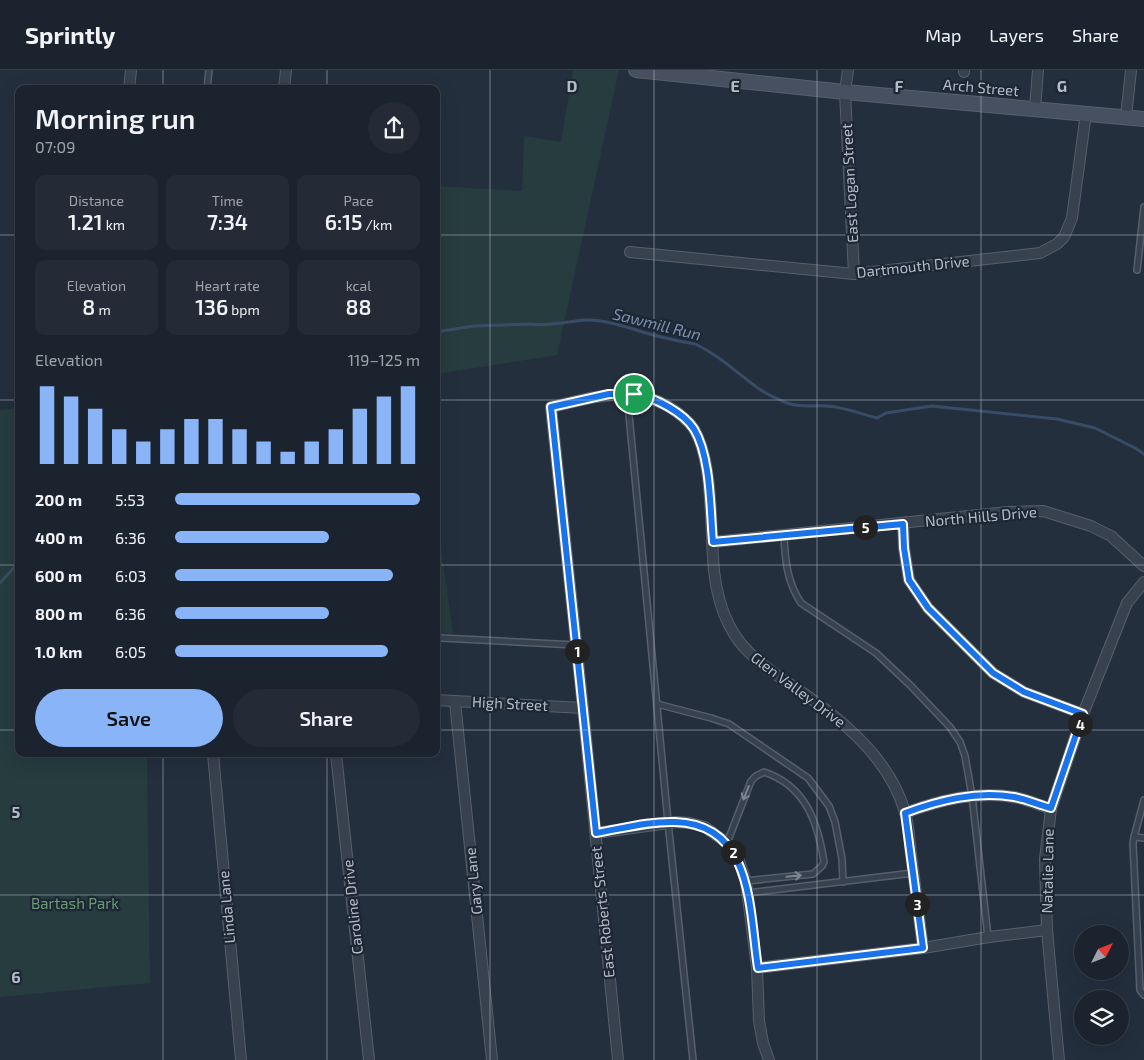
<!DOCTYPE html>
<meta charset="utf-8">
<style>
body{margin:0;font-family:"Exo 2",sans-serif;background:#242b36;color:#f1f3f6;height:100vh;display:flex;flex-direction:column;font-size:19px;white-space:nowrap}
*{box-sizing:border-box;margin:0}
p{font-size:16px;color:#a0a4aa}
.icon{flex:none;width:28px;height:28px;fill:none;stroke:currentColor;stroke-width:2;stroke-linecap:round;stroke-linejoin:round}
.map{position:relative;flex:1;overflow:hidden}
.drawer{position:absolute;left:15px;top:15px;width:425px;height:672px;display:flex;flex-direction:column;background:#1b232e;border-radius:10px;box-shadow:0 5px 20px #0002,0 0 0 1px #39404a}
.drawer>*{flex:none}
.needle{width:32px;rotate:48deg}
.tools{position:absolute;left:1074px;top:855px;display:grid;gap:10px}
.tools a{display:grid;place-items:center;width:55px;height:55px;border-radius:50%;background:#1b232e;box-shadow:0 5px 20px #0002,0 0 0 1px #39404a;font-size:25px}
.pin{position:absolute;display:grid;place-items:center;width:42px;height:42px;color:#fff;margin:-21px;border:2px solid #fff;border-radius:50%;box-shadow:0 1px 5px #0007}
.km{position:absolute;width:25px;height:25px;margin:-12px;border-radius:50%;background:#222;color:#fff;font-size:14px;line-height:25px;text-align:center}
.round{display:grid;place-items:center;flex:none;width:52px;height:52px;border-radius:26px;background:#242b36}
.head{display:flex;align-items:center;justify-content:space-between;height:85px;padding:0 20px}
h1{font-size:28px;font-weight:600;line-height:38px}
.metrics{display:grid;grid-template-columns:repeat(3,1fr);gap:8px;height:85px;padding:5px 20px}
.metrics div{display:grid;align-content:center;border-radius:10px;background:#242b36;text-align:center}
.metrics b{font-size:21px;font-weight:600}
.metrics small{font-size:14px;font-weight:400}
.metrics p{font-size:14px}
.chart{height:140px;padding:10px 20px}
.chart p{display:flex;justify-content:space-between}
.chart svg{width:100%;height:90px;margin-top:5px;stroke:#8ab4f8;stroke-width:6}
.primary-button{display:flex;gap:10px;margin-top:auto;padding:10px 20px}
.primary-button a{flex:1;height:58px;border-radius:30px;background:#8ab4f8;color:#111;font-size:20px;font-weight:600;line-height:58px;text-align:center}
.primary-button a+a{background:#242b36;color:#f1f3f6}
ul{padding:0 20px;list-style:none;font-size:16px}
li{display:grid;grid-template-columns:80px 60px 1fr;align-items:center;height:38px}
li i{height:12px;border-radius:6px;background:#8ab4f8}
header{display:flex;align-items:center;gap:30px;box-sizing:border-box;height:70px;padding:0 25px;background:#1b232e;border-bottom:1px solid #39404a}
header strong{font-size:24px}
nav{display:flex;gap:28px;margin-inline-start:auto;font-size:18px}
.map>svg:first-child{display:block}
.green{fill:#263c3f}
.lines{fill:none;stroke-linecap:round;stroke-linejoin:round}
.stream{stroke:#394c67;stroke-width:3}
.lane-casing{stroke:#565f6c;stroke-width:8}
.street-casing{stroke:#565f6c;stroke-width:12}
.secondary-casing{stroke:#565f6c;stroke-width:16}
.lane{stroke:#38414e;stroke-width:5}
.street{stroke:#38414e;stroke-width:10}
.secondary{stroke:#465061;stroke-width:14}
.oneway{stroke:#7c8592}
.route-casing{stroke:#fff;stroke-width:10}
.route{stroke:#1a73e8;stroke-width:6}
.grid{fill:none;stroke:#b4bcc9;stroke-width:1;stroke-opacity:0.55}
.labels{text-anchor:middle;stroke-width:4.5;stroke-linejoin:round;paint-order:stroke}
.street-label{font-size:15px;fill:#b4bcc9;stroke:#1d2633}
.park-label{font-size:15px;fill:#6b9a76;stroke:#1d2633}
.water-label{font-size:16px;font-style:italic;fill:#7c92b1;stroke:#1d2633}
.grid-label{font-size:16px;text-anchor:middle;font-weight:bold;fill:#b4bcc9;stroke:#1d2633;stroke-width:4.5;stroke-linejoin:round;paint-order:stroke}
</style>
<header>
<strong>Sprintly</strong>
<nav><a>Map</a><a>Layers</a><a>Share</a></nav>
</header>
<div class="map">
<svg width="1144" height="990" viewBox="0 0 1144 990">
<rect width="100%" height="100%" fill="#242f3e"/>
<g class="green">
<polygon points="573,0 619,0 557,285 436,304 436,116 522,121 524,66 561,72"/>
<polygon points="19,338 19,684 147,684 150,913 0,927 0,340"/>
<polygon points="436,442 453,563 436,564"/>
</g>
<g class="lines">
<g class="stream">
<path d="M436 262 474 256 532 254C541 257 573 251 585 250 599 249 617 254 630 258 650 265 672 270 695 274 717 284 735 301 754 315 763 323 777 329 787 333 800 338 814 335 827 336 845 337 860 344 877 348L886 343 932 336 1057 349 1095 358 1135 378 1144 384"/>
<polyline points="0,513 19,492"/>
</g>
<defs>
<g id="lane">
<polyline points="207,19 209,0"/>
<polyline points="1137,200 1144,137"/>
<polyline points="627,324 668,752 693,990"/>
<path d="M784 465C785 490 787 512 801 533L876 583 910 615 950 657 960 672 965 686 972 726 988 867"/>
<polyline points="441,568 576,575"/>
<polyline points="657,634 711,648 729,654 808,708 829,736 835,752 842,789 843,812"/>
<polyline points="1134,767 1144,730"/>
<polyline points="1144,768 1134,767 1133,774 1140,920 1144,925"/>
<path d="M727 773 751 711 756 706 764 702C806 716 818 753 824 792L822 796 813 804 746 811"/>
<polyline points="747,823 913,803"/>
</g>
<g id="street">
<polyline points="848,0 845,22 854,204"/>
<polyline points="964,2 964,0"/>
<polyline points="129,19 131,0"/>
<polyline points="284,19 286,0"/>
<polyline points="1035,39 1038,0"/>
<polyline points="1126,47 1131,0"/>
<polyline points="630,182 854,204 1040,183 1057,174 1064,167 1072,148 1086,43"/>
<polyline points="903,453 904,478 909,510 928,538 993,603 1024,622 1083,644"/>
<polyline points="713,472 1008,442 1043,441 1091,456 1111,466 1144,496"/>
<polyline points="436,630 583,638"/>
<polyline points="455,632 492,990"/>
<polyline points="213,684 241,990"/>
<polyline points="336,684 369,990"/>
<path d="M905 743C940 730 976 721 1014 727 1026 729 1039 735 1051 739"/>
<polyline points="596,763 676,752 690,753 705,757 727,773 738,788 746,812 757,898 759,951 763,973 769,990"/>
<polyline points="757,898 923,878 989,867 1047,860"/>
<path d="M618 990 583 638 551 337C596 327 638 312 678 343 683 347 691 354 694 359 714 393 710 461 714 501 716 519 721 539 729 555 746 590 783 608 813 630 852 658 891 694 905 742 909 755 909 770 911 784 915 815 919 846 923 878"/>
<polyline points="1059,990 1047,860 1045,789 1051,739 1083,644 1127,533 1144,512"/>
</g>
<polyline id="secondary" points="636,0 845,22 1144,49"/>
</defs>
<use href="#lane" class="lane-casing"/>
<use href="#street" class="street-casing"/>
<use href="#secondary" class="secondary-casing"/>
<use href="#lane" class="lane"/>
<use href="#street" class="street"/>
<use href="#secondary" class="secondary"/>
</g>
<defs><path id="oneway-shaft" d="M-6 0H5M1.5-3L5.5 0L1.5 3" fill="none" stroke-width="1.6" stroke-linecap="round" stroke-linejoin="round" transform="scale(1.25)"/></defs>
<g class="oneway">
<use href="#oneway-shaft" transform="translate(746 723) rotate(112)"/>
<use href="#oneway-shaft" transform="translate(794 806) rotate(-6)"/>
</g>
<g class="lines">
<defs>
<path id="route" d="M609 324C617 324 627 323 636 324 655 328 683 342 694 359 711 387 710 439 713 472L903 454 904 478 909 510 928 538 993 603 1024 622 1083 644 1051 738C1039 735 1026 729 1014 727 976 721 940 730 905 743L923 878 758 898C749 841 754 754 675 752 649 751 621 759 596 763L551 337Z"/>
</defs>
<use href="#route" class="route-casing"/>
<use href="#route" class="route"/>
</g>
<path class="grid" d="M163 0V19M327 0V19M490 0V990M654 0V990M817 0V990M981 0V990M0 165H19M436 165H1144M0 330H19M436 330H1144M0 495H19M436 495H1144M0 660H19M436 660H1144M163 684V990M327 684V990M0 825H1144"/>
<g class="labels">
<g class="street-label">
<text transform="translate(981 18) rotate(5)" y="5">Arch Street</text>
<text transform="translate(850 113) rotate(-93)" y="5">East Logan Street</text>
<text transform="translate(913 197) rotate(-6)" y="5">Dartmouth Drive</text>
<text transform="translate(981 447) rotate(-5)" y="5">North Hills Drive</text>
<text transform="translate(798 620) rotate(37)" y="5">Glen Valley Drive</text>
<text transform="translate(510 634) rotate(3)" y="5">High Street</text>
<text transform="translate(1048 801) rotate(-89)" y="5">Natalie Lane</text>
<text transform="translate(474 811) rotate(-96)" y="5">Gary Lane</text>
<text transform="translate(227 837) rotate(-95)" y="5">Linda Lane</text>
<text transform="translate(353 837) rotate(-96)" y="5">Caroline Drive</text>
<text transform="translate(603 842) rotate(-96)" y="5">East Roberts Street</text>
</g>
<g class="park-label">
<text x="75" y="839">Bartash Park</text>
</g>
<g class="water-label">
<text transform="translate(657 254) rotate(14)" y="6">Sawmill Run</text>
</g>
</g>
<g class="grid-label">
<text x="572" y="22">D</text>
<text x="735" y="22">E</text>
<text x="899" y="22">F</text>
<text x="1062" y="22">G</text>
<text x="16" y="748">5</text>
<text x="16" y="913">6</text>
</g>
</svg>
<div class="tools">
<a><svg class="needle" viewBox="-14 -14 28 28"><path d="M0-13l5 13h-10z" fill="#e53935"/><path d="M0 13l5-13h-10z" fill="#a0a4aa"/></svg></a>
<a><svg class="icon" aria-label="layers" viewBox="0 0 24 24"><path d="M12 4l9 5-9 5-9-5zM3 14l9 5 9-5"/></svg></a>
</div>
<div class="pin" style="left:634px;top:324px;background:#1e9e55"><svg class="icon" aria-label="arrive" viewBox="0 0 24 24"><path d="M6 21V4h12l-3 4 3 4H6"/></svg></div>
<b class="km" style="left:577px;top:581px">1</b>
<b class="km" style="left:733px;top:782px">2</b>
<b class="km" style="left:917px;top:834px">3</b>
<b class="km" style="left:1080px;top:654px">4</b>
<b class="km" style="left:865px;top:457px">5</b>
<section class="drawer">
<div class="head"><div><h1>Morning run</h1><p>07:09</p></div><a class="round"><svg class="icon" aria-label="share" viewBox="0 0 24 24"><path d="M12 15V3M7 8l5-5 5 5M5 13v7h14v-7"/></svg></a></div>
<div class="metrics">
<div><p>Distance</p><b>1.21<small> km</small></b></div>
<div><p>Time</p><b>7:34</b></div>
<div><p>Pace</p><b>6:15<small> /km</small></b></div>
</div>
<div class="metrics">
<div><p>Elevation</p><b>8<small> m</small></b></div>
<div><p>Heart rate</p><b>136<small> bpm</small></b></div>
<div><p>kcal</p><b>88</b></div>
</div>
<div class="chart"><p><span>Elevation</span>119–125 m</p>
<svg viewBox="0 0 160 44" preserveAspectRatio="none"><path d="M5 44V6M15 44V11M25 44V17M35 44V27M45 44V33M55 44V27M65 44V22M75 44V22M85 44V27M95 44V33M105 44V38M115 44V33M125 44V27M135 44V17M145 44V11M155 44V6"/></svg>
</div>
<ul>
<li><b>200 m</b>5:53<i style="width:100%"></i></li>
<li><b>400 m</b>6:36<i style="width:63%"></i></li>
<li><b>600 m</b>6:03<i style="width:89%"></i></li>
<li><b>800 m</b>6:36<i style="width:63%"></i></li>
<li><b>1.0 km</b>6:05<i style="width:87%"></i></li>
</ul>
<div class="primary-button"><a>Save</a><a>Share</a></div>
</section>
</div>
